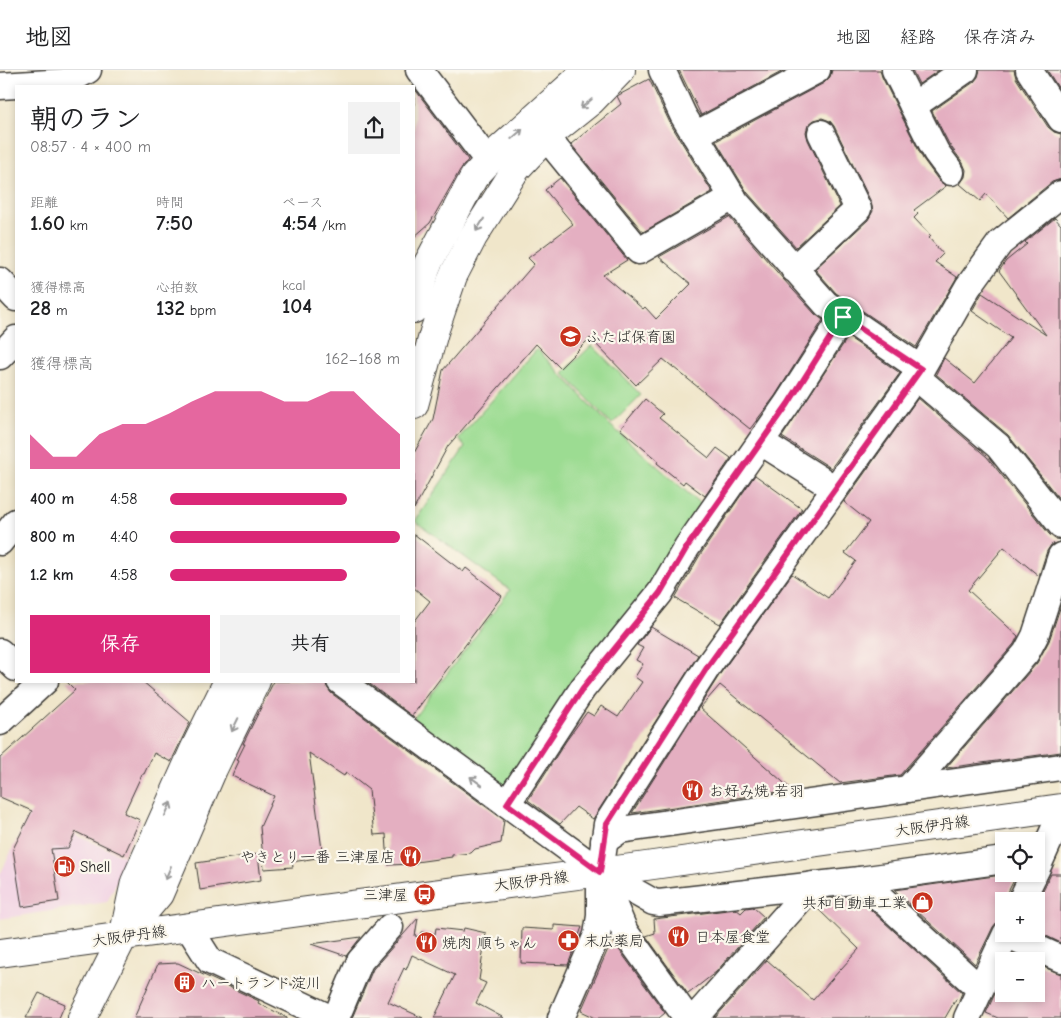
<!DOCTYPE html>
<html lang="ja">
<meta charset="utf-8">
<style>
body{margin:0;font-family:"Comic Neue","Klee One",sans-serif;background:#f2f2f2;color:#202124;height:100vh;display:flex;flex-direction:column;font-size:19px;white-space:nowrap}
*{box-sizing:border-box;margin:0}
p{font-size:16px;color:#757577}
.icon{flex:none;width:28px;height:28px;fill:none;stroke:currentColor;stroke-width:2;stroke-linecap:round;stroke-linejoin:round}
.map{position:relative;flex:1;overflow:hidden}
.sheet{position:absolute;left:15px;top:15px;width:400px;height:598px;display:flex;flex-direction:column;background:#fff;border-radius:0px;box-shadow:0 2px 8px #0003}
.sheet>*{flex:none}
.fabs{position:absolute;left:995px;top:762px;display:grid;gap:10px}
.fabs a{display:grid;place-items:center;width:50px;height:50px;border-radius:0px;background:#fff;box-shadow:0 2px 8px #0003;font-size:25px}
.pin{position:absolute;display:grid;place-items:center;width:42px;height:42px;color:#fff;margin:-21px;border:2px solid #fff;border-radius:50%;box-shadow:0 1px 5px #0007}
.round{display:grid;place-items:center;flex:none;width:52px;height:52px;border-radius:0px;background:#f2f2f2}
.head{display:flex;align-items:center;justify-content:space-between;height:85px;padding:0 15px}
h1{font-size:28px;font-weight:700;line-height:38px}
.metrics{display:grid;grid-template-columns:repeat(3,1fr);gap:8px;height:85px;padding:5px 15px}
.metrics div{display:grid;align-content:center}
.metrics b{font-size:21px;font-weight:700}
.metrics small{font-size:14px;font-weight:400}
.metrics p{font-size:14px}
.chart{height:140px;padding:10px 15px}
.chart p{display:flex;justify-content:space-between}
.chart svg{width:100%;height:90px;margin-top:5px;fill:#db2777;opacity:.7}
.button{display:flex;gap:10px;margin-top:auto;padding:10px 15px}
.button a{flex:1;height:58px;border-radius:0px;background:#db2777;color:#fff;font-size:20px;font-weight:700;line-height:58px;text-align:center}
.button a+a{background:#f2f2f2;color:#202124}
ul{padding:0 15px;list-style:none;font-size:16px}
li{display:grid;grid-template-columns:80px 60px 1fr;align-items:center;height:38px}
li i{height:12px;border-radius:6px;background:#db2777}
header{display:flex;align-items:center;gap:30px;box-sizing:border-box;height:70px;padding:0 25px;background:#fff;border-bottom:1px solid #e0e0e0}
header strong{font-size:24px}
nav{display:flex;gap:28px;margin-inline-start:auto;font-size:18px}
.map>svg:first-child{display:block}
.built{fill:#f1d0e3}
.green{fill:#9cdc92;stroke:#5c7c57}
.building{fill:#e4afc1}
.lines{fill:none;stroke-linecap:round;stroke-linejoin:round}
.street-casing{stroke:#3c3a36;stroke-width:29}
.secondary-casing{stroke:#3c3a36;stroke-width:30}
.primary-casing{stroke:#3c3a36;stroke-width:30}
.street{stroke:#fff;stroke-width:26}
.secondary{stroke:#fff;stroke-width:28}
.primary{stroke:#fff;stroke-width:28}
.oneway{stroke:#999}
.route-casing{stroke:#fff;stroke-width:10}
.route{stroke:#db2777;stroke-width:6}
.labels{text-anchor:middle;stroke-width:4.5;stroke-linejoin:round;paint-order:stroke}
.poi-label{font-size:15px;fill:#1c1c1c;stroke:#fbf7ec;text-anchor:start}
.street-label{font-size:15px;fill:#1c1c1c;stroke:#fbf7ec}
</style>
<header>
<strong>地図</strong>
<nav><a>地図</a><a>経路</a><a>保存済み</a></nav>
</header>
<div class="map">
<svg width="1061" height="948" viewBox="0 0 1061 948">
<rect width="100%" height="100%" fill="#fbf7ec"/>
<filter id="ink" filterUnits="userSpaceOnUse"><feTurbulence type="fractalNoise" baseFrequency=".02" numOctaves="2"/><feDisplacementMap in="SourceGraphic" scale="10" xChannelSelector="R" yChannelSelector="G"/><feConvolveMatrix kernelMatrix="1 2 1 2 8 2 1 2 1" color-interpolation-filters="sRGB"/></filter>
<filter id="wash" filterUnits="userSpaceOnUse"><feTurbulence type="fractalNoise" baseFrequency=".0096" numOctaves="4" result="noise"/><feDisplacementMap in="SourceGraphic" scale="20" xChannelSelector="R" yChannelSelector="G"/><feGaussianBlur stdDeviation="1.12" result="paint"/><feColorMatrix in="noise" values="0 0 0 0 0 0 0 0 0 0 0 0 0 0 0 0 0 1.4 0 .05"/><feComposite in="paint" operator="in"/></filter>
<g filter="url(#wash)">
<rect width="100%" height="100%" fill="#f0e6ca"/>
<polygon class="built" points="29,744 128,788 107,832 0,849 0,805"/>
<g class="green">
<polygon points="592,275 641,325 612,354 563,303"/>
<polygon points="537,279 610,355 704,437 507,722 413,649 510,520 415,451 465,377 458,369"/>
</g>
<g id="blocks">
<g class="building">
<polygon points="679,0 785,0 701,45"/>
<polygon points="832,0 880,0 882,7 923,89 939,111 946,116 914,140 918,144 914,148 931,166 929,168 943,184 935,192 957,207 916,277 836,223 815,199 868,150 873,141 871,132 834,56 830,51 822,48 814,50 808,55 806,62 808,70 840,136 796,177 747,122 716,71 824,13 830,7"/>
<polygon points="912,0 939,0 919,14"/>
<polygon points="980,0 1014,0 1016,8 1048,57 1054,62 1061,64 1061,109 1052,112 1008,148 986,124 980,131 960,114 965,107 966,100 963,93 949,74 932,41 974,12 978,7"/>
<polygon points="1047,0 1061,0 1061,22"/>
<polygon points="649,9 670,53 712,122 643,162 571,74 621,34 617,26"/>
<polygon points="414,18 468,90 460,100 430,153 414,167"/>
<polygon points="560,108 627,190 603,205 643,239 645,237 656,249 691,214 659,187 729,147 783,209 815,244 823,250 775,326 750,359 663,289 636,315 590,268 560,298 536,274 448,376 414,439 414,383 433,349 443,300 534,194 528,188 573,154 545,120"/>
<polygon points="1055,148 1061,155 1061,431 1008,365 936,304 944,288 975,313 1011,268 972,241 982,223 1046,265 999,201 1006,191 1027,174 1025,172"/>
<polygon points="848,267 900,303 831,398 782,367"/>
<polygon points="918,328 987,387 1049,464 1055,469 1061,470 1061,471 1051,475 1047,481 1039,506 1004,477 968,520 1018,566 1014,574 900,705 840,713 720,615 700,638 792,720 632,743 720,604 792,504 828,528 856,491 845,483 869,452 844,432"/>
<polygon points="645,329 663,344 659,348 709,388 717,378 731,388 705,426 685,411 683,414 657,393 658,391 620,359"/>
<polygon points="755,405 802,439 720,554 675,528 700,485"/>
<polygon points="414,464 463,502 466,498 502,526 412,646 366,611 414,611 414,552 430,531 414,518"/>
<polygon points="1061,535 1061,682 946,698 1037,593 1049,571"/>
<polygon points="651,557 698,585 593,749 576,737 560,754 528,730 566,671 587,642 594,646 601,636 618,647 642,612 635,607 643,594 636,590 643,578 637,575"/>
<polygon points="66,611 142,611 190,652 171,692 154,683 144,704 142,704 124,743 140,750 124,785 76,762 68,778 51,779 59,831 22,837 13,779 32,741 0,727 0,688 75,620"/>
<polygon points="274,611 325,611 327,617 331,623 504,750 501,773 475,779 471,783 452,785 452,787 416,792 416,794 388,795 386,764 374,765 369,720 346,702 344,706 309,683 323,787 292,792 293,797 264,799 260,757 274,726 232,706 239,691 237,690 245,674 243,674"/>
<polygon points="258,784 261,810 200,820 196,793"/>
<polygon points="1009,804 1017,804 1007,824 1006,831 1004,831 1004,849 997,852 993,857 975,894 894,820"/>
<polygon points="1051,804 1061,804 1061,873 1036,861 1036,834"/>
<polygon points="852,826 860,832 861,831 962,923 959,930 956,929 945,948 715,948 767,890 813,930 859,879 815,836 820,830"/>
<polygon points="753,837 764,847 716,902 688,924 646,866 655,863 654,849 736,839 741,843 746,838"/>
<polygon points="418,848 415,866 420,867 421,862 435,864 436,858 463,861 464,858 486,863 479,910 486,913 476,933 504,948 434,948 455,905 412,885 406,900 404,898 388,932 423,948 352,948 373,899"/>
<polygon points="554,855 582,857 568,895 521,893 522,858 554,860"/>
<polygon points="361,867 346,886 311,874"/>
<polygon points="612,870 665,943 659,948 596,948 581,941"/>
<polygon points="178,893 259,931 258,933 288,948 134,948 158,894"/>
<polygon points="1036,894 1061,904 1061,948 998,948 986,943 1004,904 1004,924 1036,924"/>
<polygon points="39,923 65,934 59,948 26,948"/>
</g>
</g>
</g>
<g filter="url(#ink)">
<use href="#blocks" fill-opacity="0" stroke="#3c3a36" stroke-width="1"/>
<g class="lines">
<defs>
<g id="street">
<polyline points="419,0 488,91"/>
<polyline points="662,0 683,45 735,131 826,234 921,299"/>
<polyline points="895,0 936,82 951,102"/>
<polyline points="1029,0 1061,49"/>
<polyline points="0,16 66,12 88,0"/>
<polyline points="913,36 965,0"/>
<polyline points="695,65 817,0"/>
<polyline points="546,67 639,181 733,127"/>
<polyline points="794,199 858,139 821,63"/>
<polyline points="0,211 16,228"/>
<polyline points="0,286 16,269"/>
<polyline points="915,306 998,376 1061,455"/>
<polyline points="761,372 834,418"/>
<polyline points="0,472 16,452"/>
<polyline points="0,582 16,598"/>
<polyline points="340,611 600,802 653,832 659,833 860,810 1004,790"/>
<polyline points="0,652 45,611"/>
<polyline points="908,719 1026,583 1035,566 1061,486"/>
<polyline points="507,734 583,618 660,523 687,477 787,334 843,247"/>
<polyline points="604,771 620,760 1061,697"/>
<polyline points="1036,800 1061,744"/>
<polyline points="860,810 980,919"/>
<polyline points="605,814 625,862 687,948"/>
<polyline points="1021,831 1034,804"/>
<polyline points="189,858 210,891 330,948"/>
<polyline points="336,948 360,891 390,857"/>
<polyline points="561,948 597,865 600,846 600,802 607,754 708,596 921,299 968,217 1000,173 1061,124"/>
<polyline points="695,948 813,815"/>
<polyline points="967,948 1006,864 1061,889"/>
</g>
<g id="secondary">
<polyline points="414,239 427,195 474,107 498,81 588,0"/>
<polyline points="414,335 434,262 453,206 473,167 516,99 546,67 591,31 621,0"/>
<polyline points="124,863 135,812 194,680 228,611"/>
<polyline points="82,948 123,867 159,824 213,699 256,611"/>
</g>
<polyline id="primary" points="0,883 424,825 639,797 1061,738"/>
</defs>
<use href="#street" class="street-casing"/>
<use href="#secondary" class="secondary-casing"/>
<use href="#primary" class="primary-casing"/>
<use href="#street" class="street"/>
<use href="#secondary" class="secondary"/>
<use href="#primary" class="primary"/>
</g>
<defs><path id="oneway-shaft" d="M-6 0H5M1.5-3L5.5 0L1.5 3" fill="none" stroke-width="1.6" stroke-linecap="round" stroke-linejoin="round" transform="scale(1.25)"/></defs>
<g class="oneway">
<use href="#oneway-shaft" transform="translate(586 34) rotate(140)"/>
<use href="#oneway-shaft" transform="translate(517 64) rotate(-41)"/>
<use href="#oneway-shaft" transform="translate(480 155) rotate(122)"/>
<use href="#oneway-shaft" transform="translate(235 655) rotate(116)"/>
<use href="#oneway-shaft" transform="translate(476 711) rotate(-144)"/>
<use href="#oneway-shaft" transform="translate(168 739) rotate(-66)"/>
<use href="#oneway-shaft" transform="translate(168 803) rotate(113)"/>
</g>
</g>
<g class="lines" filter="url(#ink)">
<defs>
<polygon id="route" points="843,247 921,299 708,596 607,754 600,802 507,734 583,618 660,523 687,477 788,334"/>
</defs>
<use href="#route" class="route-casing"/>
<use href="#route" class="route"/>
</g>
<defs>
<symbol id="school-disc" viewBox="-11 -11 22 22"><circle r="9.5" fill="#c8321e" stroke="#fbf7ec"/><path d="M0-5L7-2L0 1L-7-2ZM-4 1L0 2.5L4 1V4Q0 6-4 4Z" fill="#fff"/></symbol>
<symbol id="restaurant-disc" viewBox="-11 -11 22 22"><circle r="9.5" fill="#c8321e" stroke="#fbf7ec"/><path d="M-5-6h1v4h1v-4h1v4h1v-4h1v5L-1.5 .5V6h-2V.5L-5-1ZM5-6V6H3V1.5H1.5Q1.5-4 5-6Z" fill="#fff"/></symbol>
<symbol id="fuel-disc" viewBox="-11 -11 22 22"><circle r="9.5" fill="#c8321e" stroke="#fbf7ec"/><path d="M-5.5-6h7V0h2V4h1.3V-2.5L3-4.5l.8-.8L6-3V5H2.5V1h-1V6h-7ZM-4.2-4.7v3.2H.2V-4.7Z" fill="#fff"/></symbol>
<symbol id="bus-disc" viewBox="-11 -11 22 22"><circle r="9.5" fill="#c8321e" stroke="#fbf7ec"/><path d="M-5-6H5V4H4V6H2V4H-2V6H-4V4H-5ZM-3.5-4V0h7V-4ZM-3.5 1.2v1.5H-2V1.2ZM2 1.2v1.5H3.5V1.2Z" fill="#fff"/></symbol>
<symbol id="shop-disc" viewBox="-11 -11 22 22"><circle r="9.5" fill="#c8321e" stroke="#fbf7ec"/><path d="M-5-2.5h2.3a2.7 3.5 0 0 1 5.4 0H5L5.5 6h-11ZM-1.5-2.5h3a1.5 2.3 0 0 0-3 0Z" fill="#fff"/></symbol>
<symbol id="pharmacy-disc" viewBox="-11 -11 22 22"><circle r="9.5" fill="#c8321e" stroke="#fbf7ec"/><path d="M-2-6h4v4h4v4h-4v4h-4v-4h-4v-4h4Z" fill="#fff"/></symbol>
<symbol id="building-disc" viewBox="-11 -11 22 22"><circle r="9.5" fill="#c8321e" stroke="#fbf7ec"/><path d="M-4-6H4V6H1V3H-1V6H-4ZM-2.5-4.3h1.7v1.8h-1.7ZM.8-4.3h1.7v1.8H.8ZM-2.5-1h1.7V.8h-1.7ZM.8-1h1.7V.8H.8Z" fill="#fff"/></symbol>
</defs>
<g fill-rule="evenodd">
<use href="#school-disc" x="558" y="254" width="25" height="25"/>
<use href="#restaurant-disc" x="680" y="708" width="25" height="25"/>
<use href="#restaurant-disc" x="398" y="774" width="25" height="25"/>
<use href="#fuel-disc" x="52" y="784" width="25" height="25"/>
<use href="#bus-disc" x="412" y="812" width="25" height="25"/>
<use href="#shop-disc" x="910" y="820" width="25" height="25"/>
<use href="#restaurant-disc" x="666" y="854" width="25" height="25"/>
<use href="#pharmacy-disc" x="556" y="858" width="25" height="25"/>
<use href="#restaurant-disc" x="414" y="860" width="25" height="25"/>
<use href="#building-disc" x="172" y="900" width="25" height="25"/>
</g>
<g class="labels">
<g class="poi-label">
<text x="586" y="272">ふたば保育園</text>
<text x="709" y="726">お好み焼 若羽</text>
<text x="395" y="792" text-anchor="end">やきとり一番 三津屋店</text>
<text x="80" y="802">Shell</text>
<text x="408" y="830" text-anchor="end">三津屋</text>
<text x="907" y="838" text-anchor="end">共和自動車工業</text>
<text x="695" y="872">日本屋食堂</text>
<text x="584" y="876">末広薬局</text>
<text x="442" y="878">焼肉 順ちゃん</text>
<text x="201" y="918">ハートランド淀川</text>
</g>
<g class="street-label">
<text transform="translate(932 756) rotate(-8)" y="5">大阪伊丹線</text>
<text transform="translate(531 811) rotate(-7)" y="5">大阪伊丹線</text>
<text transform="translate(129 866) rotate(-8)" y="5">大阪伊丹線</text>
</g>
</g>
</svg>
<div class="fabs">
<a><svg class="icon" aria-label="locate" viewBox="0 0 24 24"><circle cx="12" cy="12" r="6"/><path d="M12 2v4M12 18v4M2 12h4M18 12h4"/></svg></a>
<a>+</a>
<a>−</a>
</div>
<div class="pin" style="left:843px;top:247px;background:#1e9e55"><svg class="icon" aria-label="arrive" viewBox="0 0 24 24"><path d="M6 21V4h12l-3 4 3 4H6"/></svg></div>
<section class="sheet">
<div class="head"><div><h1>朝のラン</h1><p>08:57 · 4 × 400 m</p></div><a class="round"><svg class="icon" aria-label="share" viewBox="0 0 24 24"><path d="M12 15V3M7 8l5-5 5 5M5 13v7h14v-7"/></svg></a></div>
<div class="metrics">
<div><p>距離</p><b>1.60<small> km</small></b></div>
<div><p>時間</p><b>7:50</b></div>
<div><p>ペース</p><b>4:54<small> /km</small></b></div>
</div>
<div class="metrics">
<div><p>獲得標高</p><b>28<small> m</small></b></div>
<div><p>心拍数</p><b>132<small> bpm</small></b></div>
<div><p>kcal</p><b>104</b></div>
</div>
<div class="chart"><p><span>獲得標高</span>162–168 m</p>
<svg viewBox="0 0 160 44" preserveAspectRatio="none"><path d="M0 44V27L10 38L20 38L30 27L40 22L50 22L60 17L70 11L80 6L90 6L100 6L110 11L120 11L130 6L140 6L150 17L160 27V44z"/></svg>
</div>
<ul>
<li><b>400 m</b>4:58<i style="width:77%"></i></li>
<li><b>800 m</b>4:40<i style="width:100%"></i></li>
<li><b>1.2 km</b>4:58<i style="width:77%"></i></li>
</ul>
<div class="button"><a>保存</a><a>共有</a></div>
</section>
</div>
